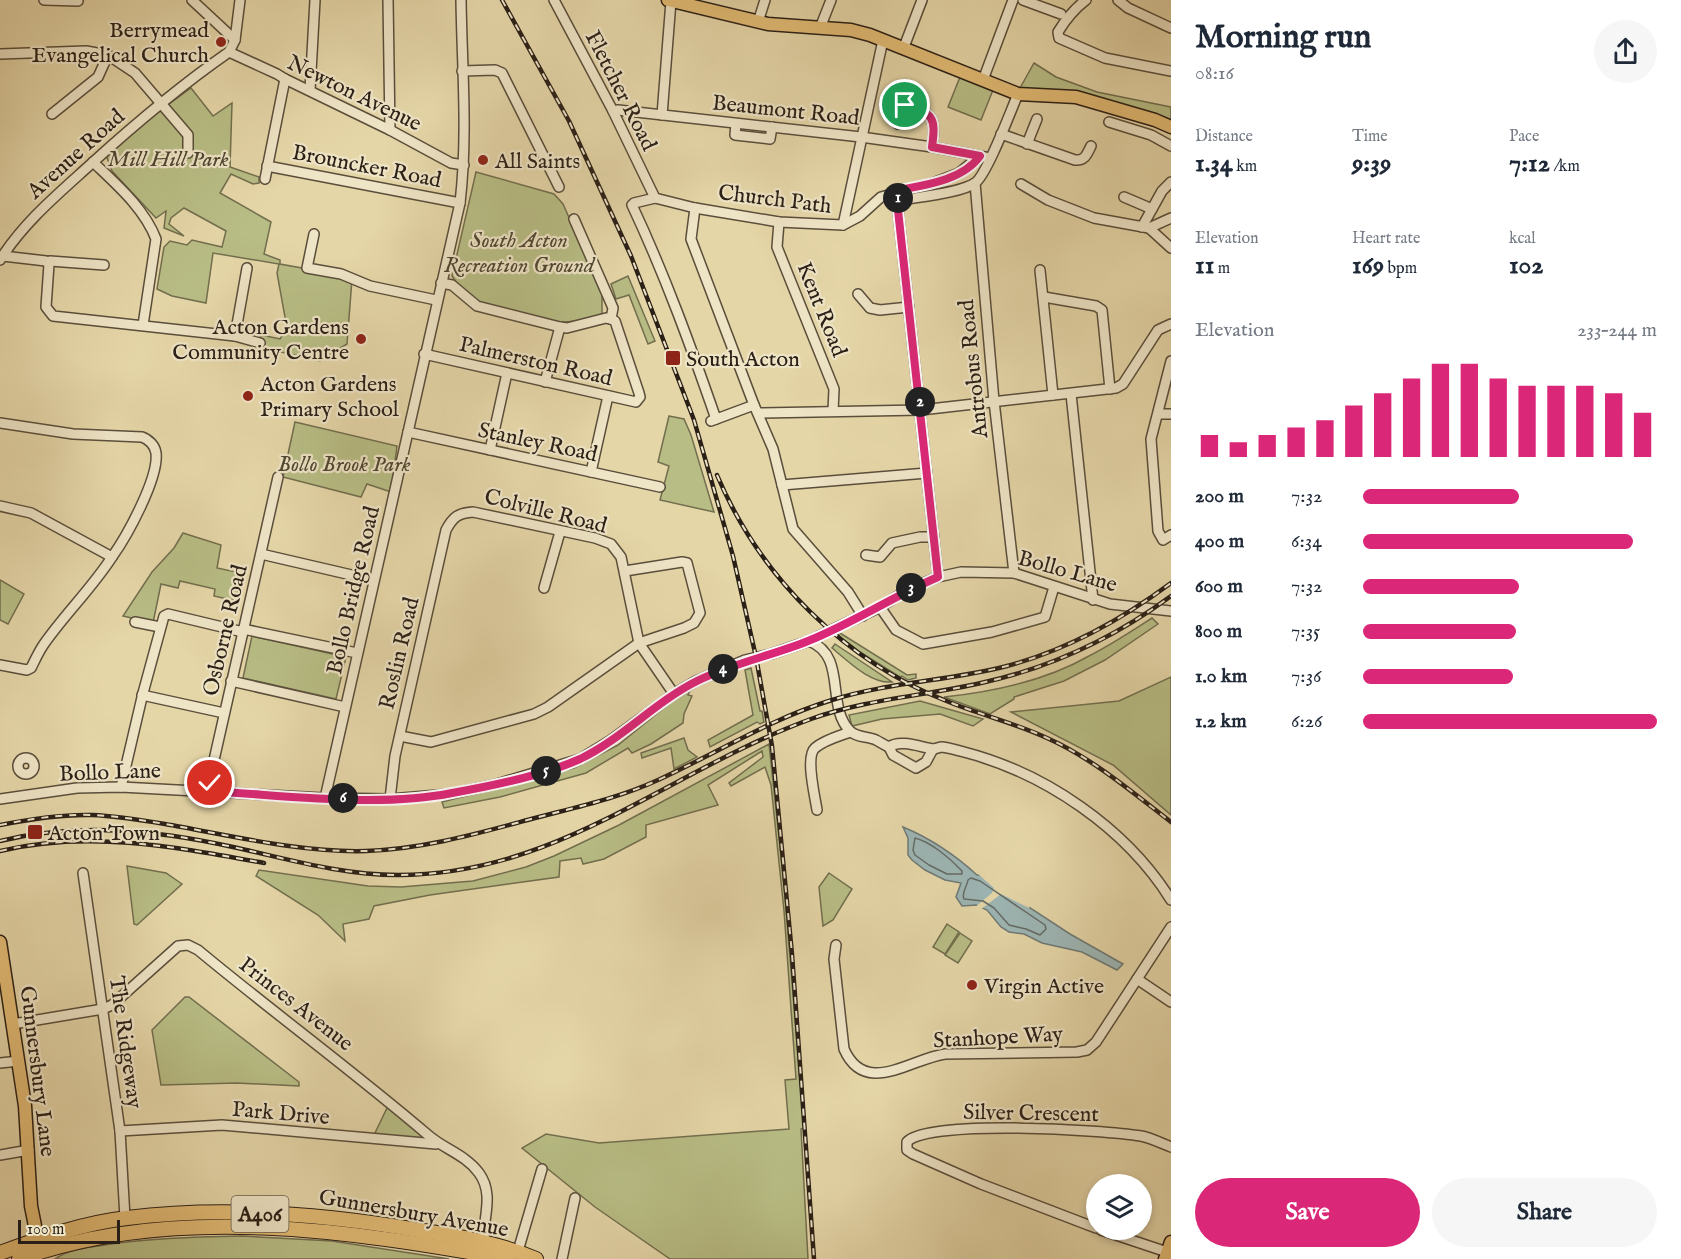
<!DOCTYPE html>
<meta charset="utf-8">
<style>
body{margin:0;font-family:"IM FELL English",serif;background:#f6f6f7;color:#1f2937;height:100vh;display:flex;flex-direction:column;font-size:22px;white-space:nowrap}
*{box-sizing:border-box;margin:0}
p{font-size:20px;color:#747a83}
.icon{flex:none;width:33px;height:33px;fill:none;stroke:currentColor;stroke-width:2;stroke-linecap:round;stroke-linejoin:round}
.map{position:relative;flex:1;overflow:hidden}
.details{display:flex;flex-direction:column;background:#fff;width:510px}
.details>*{flex:none}
.buttons{position:absolute;left:1086px;top:1174px;display:grid;gap:12px}
.buttons a{display:grid;place-items:center;width:66px;height:66px;border-radius:50%;background:#fff;box-shadow:0 3px 9px #0003;font-size:30px}
.scale{position:absolute;left:18px;bottom:15px;width:102px;box-sizing:border-box;padding-left:6px;border:3px solid #2b2017;border-top:0;font-size:16px;line-height:21px;white-space:nowrap;color:#2b2017;-webkit-text-stroke:4px #eee4c6;paint-order:stroke}
.pin{position:absolute;display:grid;place-items:center;width:51px;height:51px;color:#fff;margin:-26px;border:3px solid #fff;border-radius:50%;box-shadow:0 2px 6px #0007}
.km{position:absolute;width:30px;height:30px;margin:-15px;border-radius:50%;background:#222;color:#fff;font-size:16px;line-height:30px;text-align:center}
.round{display:grid;place-items:center;flex:none;width:63px;height:63px;border-radius:32px;background:#f6f6f7}
.headline{display:flex;align-items:center;justify-content:space-between;height:102px;padding:0 24px}
h1{font-size:33px;font-weight:700;line-height:45px}
.stats{display:grid;grid-template-columns:repeat(3,1fr);gap:9px;height:102px;padding:6px 24px}
.stats div{display:grid;align-content:center}
.stats b{font-size:26px;font-weight:700}
.stats small{font-size:16px;font-weight:400}
.stats p{font-size:16px}
.chart{height:168px;padding:12px 24px}
.chart p{display:flex;justify-content:space-between}
.chart svg{width:100%;height:108px;margin-top:6px;stroke:#db2777;stroke-width:6}
.action{display:flex;gap:12px;margin-top:auto;padding:12px 24px}
.action a{flex:1;height:69px;border-radius:36px;background:#db2777;color:#fff;font-size:24px;font-weight:700;line-height:69px;text-align:center}
.action a+a{background:#f6f6f7;color:#1f2937}
ul{padding:0 24px;list-style:none;font-size:20px}
li{display:grid;grid-template-columns:96px 72px 1fr;align-items:center;height:45px}
li i{height:15px;border-radius:8px;background:#db2777}
main{display:flex;flex:1;min-height:0}
.map>svg:first-child{display:block}
.green{fill:#b8bd85;stroke:#726e4e;stroke-width:1.5}
.water{fill:#9db6b5;stroke:#6f7a76;stroke-width:1.5}
.pier{fill:#e5d6a8}
.lines{fill:none;stroke-linecap:round;stroke-linejoin:round}
.shore{stroke:#646b66;stroke-width:1.5}
.minor-casing{stroke:#5a4e3b;stroke-width:12}
.major-casing{stroke:#2b2017;stroke-width:15}
.highway-casing{stroke:#2b2017;stroke-width:16}
.minor{stroke:#eee4c6;stroke-width:9}
.major{stroke:#e2bb74;stroke-width:12}
.highway{stroke:#e2bb74;stroke-width:14}
.rail-casing{stroke:#2b2017;stroke-width:4.5}
.rail{stroke:#eee4c6;stroke-width:2;stroke-dasharray:7;stroke-linecap:butt}
.route-casing{stroke:#fff;stroke-width:12}
.route{stroke:#db2777;stroke-width:8}
.poi-dot{fill:#8f2418;stroke:#eee4c6;stroke-width:2}
.labels{text-anchor:middle;stroke-width:4.5;stroke-linejoin:round;paint-order:stroke}
.shield{fill:#eee4c6;stroke:#665b4c;stroke-width:1.5}
.shield-label{font-size:21px;font-weight:bold;fill:#2b2017}
.poi-label{font-size:22px;fill:#2b2017;stroke:#eee4c6;text-anchor:start}
.street-label{font-size:22px;fill:#2b2017;stroke:#eee4c6}
.park-label{font-size:22px;font-style:italic;fill:#4e4732;stroke:#eee4c6}
</style>
<main>
<div class="map">
<svg width="1171" height="1259" viewBox="0 0 1171 1259">
<rect width="100%" height="100%" fill="#e5d6a8"/>
<filter id="stains"><feTurbulence type="fractalNoise" baseFrequency=".00333" numOctaves="4"/><feColorMatrix values="0 0 0 0 .2 0 0 0 0 .09 0 0 0 0 .02 0 0 0 .5 -.17"/></filter>
<radialGradient id="worn" r=".72"><stop offset=".6" stop-color="#630" stop-opacity="0"/><stop offset="1" stop-color="#630" stop-opacity=".3"/></radialGradient>
<g class="green">
<polygon points="1034,63 1056,77 1097,92 1171,107 1171,124 1128,106 1077,93 1020,88"/>
<polygon points="960,77 993,90 981,120 948,107"/>
<polygon points="191,88 213,116 232,103 230,167 259,177 259,183 253,184 231,174 220,193 271,222 264,254 280,260 280,264 341,275 352,279 347,344 320,361 259,347 261,335 280,339 287,328 277,273 279,264 213,253 206,303 172,296 157,289 164,247 170,241 187,245 192,240 222,247 226,231 184,208 171,218 169,224 184,236 164,228 166,211 156,218 112,171 106,155 139,126"/>
<path d="M476 172 554 194 563 204 578 238 602 283V315C589 318 574 323 560 322 549 321 486 308 478 302 469 296 458 286 452 276Z"/>
<polygon points="628,276 655,341 648,344 629,295 616,299 611,284"/>
<polygon points="669,416 684,419 691,435 714,512 660,500 669,466 658,462"/>
<polygon points="295,422 397,446 391,492 367,484 361,497 283,477"/>
<polygon points="183,533 221,545 217,568 241,573 236,601 214,596 215,589 180,581 178,588 161,584 153,623 123,616 152,572 174,548"/>
<polygon points="0,580 24,594 8,624 0,620"/>
<path d="M1152 618 1158 624 1105 660 1064 681 1014 697V699L990 714 944 697C992 692 1047 680 1089 656 1111 645 1132 631 1152 618Z"/>
<polygon points="840,633 907,675 916,674 916,678 908,680 902,676 900,677 860,652 838,635"/>
<polygon points="252,636 346,657 336,699 243,678"/>
<path d="M835 644 892 682C871 684 849 662 832 648Z"/>
<polygon points="751,668 760,711 762,711 764,722 760,724 757,722 710,747 708,740 753,715 745,670"/>
<polygon points="1171,677 1171,815 1113,765 1011,712 1119,701"/>
<polygon points="686,690 690,690 688,695 692,696 684,714 683,723 651,744 632,753 628,748 586,773 500,797 444,808 442,802 574,768 618,745"/>
<polygon points="920,701 983,719 973,726 940,714 882,719 852,726 849,715"/>
<polygon points="684,738 688,750 697,757 674,769 671,748 642,758 641,753"/>
<polygon points="769,744 784,884 804,1128 801,1129 808,1259 670,1259 595,1207 522,1148 546,1134 599,1143 789,1129 785,1080 796,1079 784,911 771,785 765,767 731,786 729,783 763,757 762,751 708,785 718,805 646,825 646,837 604,859 583,864 581,858 560,861 559,877 430,895 374,906 369,919 343,924 345,941 318,915 256,876 259,870 368,886 401,887 473,881 526,867 554,856 619,825"/>
<polygon points="127,866 166,873 182,884 137,925 134,924"/>
<polygon points="829,873 852,889 833,920 823,926 819,887"/>
<polygon points="947,924 959,932 945,954 933,947"/>
<polygon points="960,933 972,941 958,963 945,955"/>
<polygon points="185,997 189,997 299,1082 299,1086 237,1083 161,1085 152,1030"/>
<polygon points="388,1106 425,1135 423,1140 374,1135"/>
<path d="M242 1236 332 1241 449 1259H55C69 1249 87 1248 104 1245 150 1238 196 1237 242 1236Z"/>
</g>
<path class="water" d="M903 827C932 839 954 854 977 875H980L1070 934 1123 964 1117 970 1082 952 1042 943 1024 934 1009 932 1001 927 987 910 976 905 962 906 956 897 961 883 945 880 925 870 912 860 908 855V838Z"/>
<polygon class="pier" points="979,872 1031,905 1029,908 1001,894 980,910 974,908 992,893 994,888 978,874"/>
<g class="lines">
<g class="shore">
<path d="M915 838C931 842 951 859 962 871V874H947L929 865 915 855 913 850Z"/>
<path d="M971 878 980 881 1045 925 1046 929 1040 935 1026 929 1009 925 994 908 983 901 964 899C961 893 967 887 968 880Z"/>
</g>
<defs>
<g id="minor">
<polyline points="44,0 78,1"/>
<polyline points="192,0 235,40"/>
<polyline points="388,0 390,130"/>
<polyline points="554,0 613,111 655,198"/>
<polyline points="1023,0 1061,14"/>
<path d="M1086 0C1074 9 1066 19 1058 32L1059 38 1105 58 1171 71"/>
<polyline points="1118,0 1128,8 1171,28"/>
<polyline points="758,22 765,0"/>
<polyline points="820,28 831,0"/>
<polyline points="904,47 922,0"/>
<polyline points="229,52 277,74 285,79 390,130 451,163 464,165"/>
<polyline points="0,54 86,51 108,55 135,73 188,135 188,153"/>
<polyline points="462,71 495,70 502,73 559,187"/>
<polyline points="983,80 1013,0"/>
<polyline points="310,90 315,0"/>
<polyline points="613,111 618,110 861,137 932,147 990,158"/>
<polyline points="52,114 98,77 108,55"/>
<polyline points="662,115 671,1"/>
<polyline points="1109,122 1151,135 1171,146"/>
<polyline points="736,124 735,135 770,139 772,127"/>
<path d="M898 124 905 105C934 114 936 117 932 147"/>
<path d="M1001 134 1075 160C1085 161 1087 154 1091 146"/>
<polyline points="1027,144 1037,119"/>
<path d="M93 162C117 185 144 208 156 239L143 325"/>
<polyline points="267,166 460,203"/>
<polyline points="265,179 285,79"/>
<polyline points="975,183 994,401 1014,573"/>
<polyline points="1021,184 1048,200 1094,218 1149,228 1171,218"/>
<polyline points="899,190 897,201 938,577"/>
<polyline points="1124,197 1152,209"/>
<path d="M897 201C916 197 961 193 975 183 987 175 1011 110 1018 94"/>
<polyline points="695,208 691,239 754,405 773,449 793,529 848,592 863,616"/>
<polyline points="574,219 613,308 611,319"/>
<polyline points="779,222 777,247 834,389 833,411"/>
<polyline points="843,225 883,40"/>
<polyline points="1142,227 1162,191 1171,182"/>
<polyline points="1149,228 1171,248"/>
<polyline points="314,234 307,268 341,274 370,286 436,300"/>
<polyline points="3,256 46,261 49,264 46,307 53,316 235,336 260,343"/>
<path d="M0 260C24 222 58 194 91 164 135 124 180 86 229 52L235 40 240 0"/>
<polyline points="47,262 50,261 104,265"/>
<polyline points="1040,270 1053,395"/>
<polyline points="441,283 452,285 477,306 560,327 567,328 606,318 611,319"/>
<polyline points="858,294 870,308 880,310 909,307"/>
<polyline points="1044,297 1096,306 1102,310 1110,389"/>
<polyline points="235,336 247,268"/>
<polyline points="424,354 636,402 640,397 639,393 615,321 611,319"/>
<polyline points="1171,361 1151,439 1158,531 1163,540 1171,535"/>
<polyline points="545,382 560,327"/>
<polyline points="1071,394 1093,600"/>
<polyline points="758,413 921,410 1116,388 1123,384 1158,330 1171,324"/>
<polyline points="1158,414 1171,414"/>
<path d="M716 419C691 347 665 275 632 205L634 203 655 198 695 208 779 222 843 225 860 216 881 197 930 184 959 173 980 156"/>
<polyline points="711,421 754,405"/>
<path d="M0 423 73 434 142 437C148 439 155 445 156 453 159 478 127 536 112 557 92 588 65 614 44 644 39 651 35 660 31 668L27 670 0 665"/>
<polyline points="408,432 660,487"/>
<polyline points="490,450 507,373"/>
<polyline points="591,472 608,396"/>
<polyline points="782,485 927,473"/>
<polyline points="0,506 31,513 112,557"/>
<polyline points="261,554 373,580"/>
<polyline points="866,555 880,557 892,543 920,537 934,537"/>
<polyline points="544,588 560,532"/>
<polyline points="880,607 896,630 923,644 992,632 1045,617 1054,587"/>
<polyline points="135,622 160,627"/>
<polyline points="243,629 357,653"/>
<path d="M809 641C848 656 825 706 850 731 857 738 867 736 876 740 880 742 884 745 889 747 900 739 920 747 933 749 936 749 939 747 942 747 949 748 957 750 964 752 1045 773 1126 828 1171 900"/>
<polyline points="231,681 345,707"/>
<polyline points="142,695 224,713"/>
<polyline points="400,736 431,742 534,714 548,707 639,643 684,628 694,623 700,613 687,563 682,562 625,571"/>
<polyline points="889,747 893,755 916,768 926,762 933,749"/>
<circle cx="26" cy="766" r="8"/>
<polyline points="121,787 143,693 164,616 168,614 243,632"/>
<polyline points="207,791 278,477"/>
<path d="M325 798 460 203C468 135 462 68 461 0"/>
<polyline points="0,799 77,788 121,787 325,798 390,799 450,794 497,784 580,759 611,740 674,694 696,681 745,660 771,654 809,641 880,607 909,589 938,577 961,572 1014,573 1110,604 1171,611"/>
<path d="M390 799 395 756 446 530C453 517 458 513 473 512L595 538 611 544 621 557 639 643 674 694"/>
<path d="M817 810C815 796 805 757 815 748 824 740 839 736 850 732"/>
<polyline points="83,873 120,1131 125,1218"/>
<path d="M836 945 834 959 844 1049C865 1097 910 1059 945 1054L1077 1052 1087 1050 1096 1042 1171 927"/>
<polyline points="1137,979 1171,1002"/>
<path d="M13 1024 103 1009 112 1005 178 946 188 945 198 950C274 1013 353 1071 428 1135 444 1149 466 1155 479 1173 492 1191 486 1210 484 1230 484 1235 485 1239 484 1244"/>
<polyline points="0,1063 19,1061"/>
<polyline points="120,1131 222,1125 436,1144"/>
<polyline points="0,1155 29,1150"/>
<path d="M1096 1228 981 1184 913 1154 907 1150V1142C927 1119 1106 1130 1141 1136 1151 1138 1161 1143 1171 1147"/>
<polyline points="1101,1230 1167,1252"/>
<polyline points="518,1251 542,1169"/>
<polyline points="562,1259 575,1198"/>
</g>
<g id="major">
<polyline points="668,0 768,24 851,30 870,35 1018,94 1076,97 1155,120 1171,127"/>
<polyline points="0,942 25,1106 31,1206 37,1236 36,1249"/>
<polyline points="1165,1259 1171,1242"/>
</g>
<g id="highway">
<path d="M0 1253C41 1238 83 1223 127 1218 223 1206 322 1214 417 1230 457 1236 499 1243 536 1259"/>
<path d="M19 1259C173 1203 352 1231 509 1259"/>
</g>
</defs>
<use href="#minor" class="minor-casing"/>
<use href="#major" class="major-casing"/>
<use href="#highway" class="highway-casing"/>
<use href="#minor" class="minor"/>
<use href="#major" class="major"/>
<use href="#highway" class="highway"/>
<defs>
<g id="rail">
<polyline points="502,0 569,121 631,256 694,420 733,556 756,657 772,746 792,954 814,1259"/>
<path d="M717 475C760 577 845 662 949 702 981 715 1015 723 1047 738 1092 758 1132 792 1171 822"/>
<path d="M0 825C30 819 60 814 92 815 116 816 141 820 165 824 228 835 302 853 366 851 425 849 479 833 535 818 577 807 619 798 658 780 717 753 770 719 832 700 889 682 949 681 1007 666 1067 650 1121 620 1171 583"/>
<path d="M0 841C77 822 156 830 233 847 288 859 341 875 398 875 559 875 668 771 811 719 867 699 924 696 981 683 1050 668 1114 638 1171 596"/>
<path d="M0 851C89 830 176 847 264 863"/>
</g>
</defs>
<use href="#rail" class="rail-casing"/>
<use href="#rail" class="rail"/>
</g>
<g class="lines">
<defs>
<path id="route" d="M210 783 207 791C284 795 377 808 452 793 492 786 544 775 580 759 622 739 655 702 697 681 733 663 771 656 808 641 853 623 894 596 938 577L897 201 899 190C926 185 963 180 980 156L932 147C936 117 934 114 905 105"/>
</defs>
<use href="#route" class="route-casing"/>
<use href="#route" class="route"/>
</g>
<g class="poi-dot">
<circle cx="221" cy="42" r="6"/>
<circle cx="483" cy="160" r="6"/>
<circle cx="361" cy="339" r="6"/>
<rect x="665" y="350" width="16" height="16" rx="3"/>
<circle cx="248" cy="396" r="6"/>
<rect x="27" y="824" width="16" height="16" rx="3"/>
<circle cx="972" cy="985" r="6"/>
</g>
<g class="labels">
<rect class="shield" x="231.5" y="1196" width="57" height="36" rx="4.5"/>
<g class="shield-label">
<text x="260" y="1221">A406</text>
</g>
<g class="poi-label">
<text x="209" y="37" text-anchor="end">Berrymead<tspan x="209" dy="25">Evangelical Church</tspan></text>
<text x="495" y="168">All Saints</text>
<text x="349" y="334" text-anchor="end">Acton Gardens<tspan x="349" dy="25">Community Centre</tspan></text>
<text x="686" y="366">South Acton</text>
<text x="260" y="391">Acton Gardens<tspan x="260" dy="25">Primary School</tspan></text>
<text x="48" y="840">Acton Town</text>
<text x="984" y="993">Virgin Active</text>
</g>
<g class="street-label">
<text transform="translate(622 90) rotate(63)" y="8">Fletcher Road</text>
<text transform="translate(355 92) rotate(26)" y="8">Newton Avenue</text>
<text transform="translate(786 109) rotate(6)" y="8">Beaumont Road</text>
<text transform="translate(75 153) rotate(-42)" y="8">Avenue Road</text>
<text transform="translate(367 165) rotate(11)" y="8">Brouncker Road</text>
<text transform="translate(775 198) rotate(7)" y="8">Church Path</text>
<text transform="translate(823 309) rotate(68)" y="8">Kent Road</text>
<text transform="translate(536 360) rotate(13)" y="8">Palmerston Road</text>
<text transform="translate(972 369) rotate(-96)" y="8">Antrobus Road</text>
<text transform="translate(538 441) rotate(12)" y="8">Stanley Road</text>
<text transform="translate(546 510) rotate(14)" y="8">Colville Road</text>
<text transform="translate(1068 570) rotate(16)" y="8">Bollo Lane</text>
<text transform="translate(352 590) rotate(-77)" y="8">Bollo Bridge Road</text>
<text transform="translate(224 630) rotate(-77)" y="8">Osborne Road</text>
<text transform="translate(398 653) rotate(-77)" y="8">Roslin Road</text>
<text transform="translate(110 771) rotate(-2)" y="8">Bollo Lane</text>
<text transform="translate(297 1003) rotate(38)" y="8">Princes Avenue</text>
<text transform="translate(998 1036) rotate(-3)" y="8">Stanhope Way</text>
<text transform="translate(127 1042) rotate(82)" y="8">The Ridgeway</text>
<text transform="translate(39 1071) rotate(83)" y="8">Gunnersbury Lane</text>
<text transform="translate(281 1112) rotate(5)" y="8">Park Drive</text>
<text transform="translate(1031 1112) rotate(1)" y="8">Silver Crescent</text>
<text transform="translate(414 1212) rotate(10)" y="8">Gunnersbury Avenue</text>
</g>
<g class="park-label">
<text x="168" y="166">Mill Hill Park</text>
<text x="519" y="247">South Acton<tspan x="519" dy="25">Recreation Ground</tspan></text>
<text x="344" y="471">Bollo Brook Park</text>
</g>
</g>
<rect width="100%" height="100%" filter="url(#stains)"/>
<rect width="100%" height="100%" fill="url(#worn)"/>
</svg>
<div class="buttons">
<a><svg class="icon" aria-label="layers" viewBox="0 0 24 24"><path d="M12 4l9 5-9 5-9-5zM3 14l9 5 9-5"/></svg></a>
</div>
<div class="scale">100 m</div>
<div class="pin" style="left:905px;top:105px;background:#1e9e55"><svg class="icon" aria-label="arrive" viewBox="0 0 24 24"><path d="M6 21V4h12l-3 4 3 4H6"/></svg></div>
<div class="pin" style="left:210px;top:783px;background:#d93025"><svg class="icon" aria-label="check" viewBox="0 0 24 24"><path d="M5 12l5 5 9-10"/></svg></div>
<b class="km" style="left:898px;top:198px">1</b>
<b class="km" style="left:920px;top:402px">2</b>
<b class="km" style="left:911px;top:588px">3</b>
<b class="km" style="left:723px;top:669px">4</b>
<b class="km" style="left:546px;top:771px">5</b>
<b class="km" style="left:343px;top:798px">6</b>
</div>
<section class="details">
<div class="headline"><div><h1>Morning run</h1><p>08:16</p></div><a class="round"><svg class="icon" aria-label="share" viewBox="0 0 24 24"><path d="M12 15V3M7 8l5-5 5 5M5 13v7h14v-7"/></svg></a></div>
<div class="stats">
<div><p>Distance</p><b>1.34<small> km</small></b></div>
<div><p>Time</p><b>9:39</b></div>
<div><p>Pace</p><b>7:12<small> /km</small></b></div>
</div>
<div class="stats">
<div><p>Elevation</p><b>11<small> m</small></b></div>
<div><p>Heart rate</p><b>169<small> bpm</small></b></div>
<div><p>kcal</p><b>102</b></div>
</div>
<div class="chart"><p><span>Elevation</span>233–244 m</p>
<svg viewBox="0 0 160 44" preserveAspectRatio="none"><path d="M5 44V35M15 44V38M25 44V35M35 44V32M45 44V29M55 44V23M65 44V18M75 44V12M85 44V6M95 44V6M105 44V12M115 44V15M125 44V15M135 44V15M145 44V18M155 44V26"/></svg>
</div>
<ul>
<li><b>200 m</b>7:32<i style="width:53%"></i></li>
<li><b>400 m</b>6:34<i style="width:92%"></i></li>
<li><b>600 m</b>7:32<i style="width:53%"></i></li>
<li><b>800 m</b>7:35<i style="width:52%"></i></li>
<li><b>1.0 km</b>7:36<i style="width:51%"></i></li>
<li><b>1.2 km</b>6:26<i style="width:100%"></i></li>
</ul>
<div class="action"><a>Save</a><a>Share</a></div>
</section>
</main>
